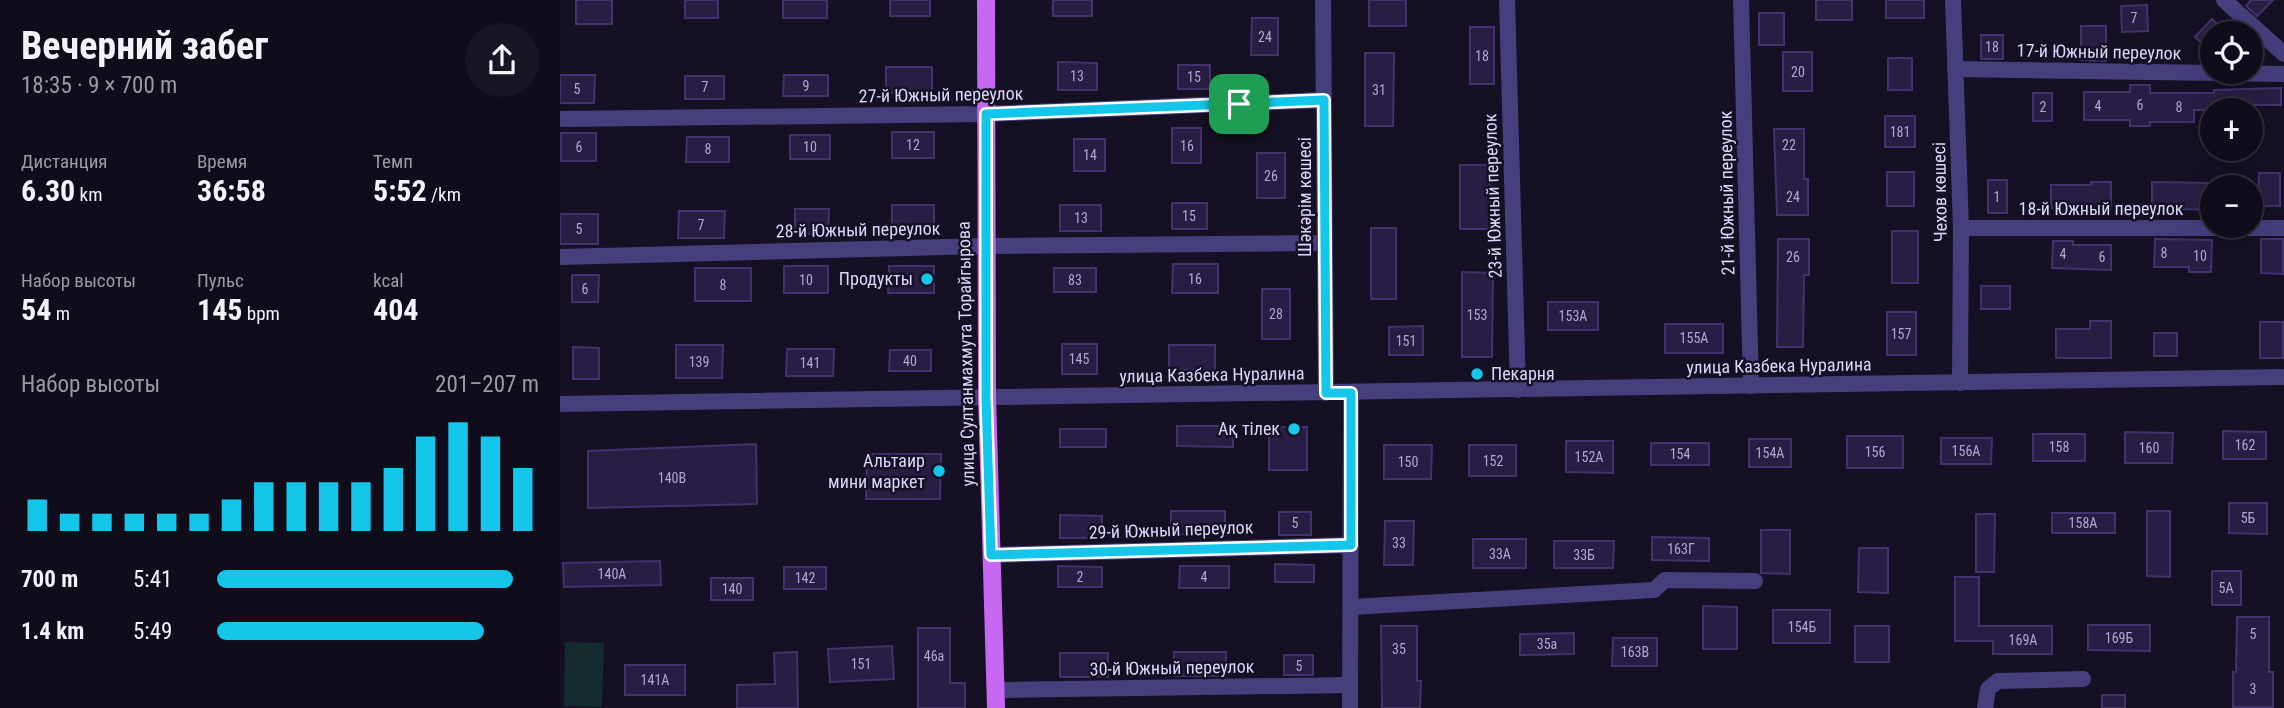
<!DOCTYPE html>
<html lang="ru">
<meta charset="utf-8">
<style>
body{margin:0;font-family:"Roboto Condensed",sans-serif;background:#191523;color:#f1f3f6;height:100vh;display:flex;flex-direction:column;font-size:26px;white-space:nowrap}
*{box-sizing:border-box;margin:0}
p{font-size:23px;color:#9c9ba2}
.icon{flex:none;width:38px;height:38px;fill:none;stroke:currentColor;stroke-width:2;stroke-linecap:round;stroke-linejoin:round}
.map{position:relative;flex:1;overflow:hidden}
.side{display:flex;flex-direction:column;background:#100c1a;width:560px}
.side>*{flex:none}
.fabs{position:absolute;left:1640px;top:21px;display:grid;gap:14px}
.fabs a{display:grid;place-items:center;width:63px;height:63px;border-radius:50%;background:#100c1a;box-shadow:0 7px 28px #0002,0 0 0 2px #302c39;font-size:35px}
.pin{position:absolute;display:grid;place-items:center;width:60px;height:60px;color:#fff;margin:-30px;border-radius:14px;box-shadow:0 4px 10px #0006}
.round{display:grid;place-items:center;flex:none;width:74px;height:74px;border-radius:37px;background:#191523}
.head{display:flex;align-items:center;justify-content:space-between;height:119px;padding:0 21px}
h1{font-size:38px;font-weight:700;line-height:52px}
.figures{display:grid;grid-template-columns:repeat(3,1fr);gap:10px;height:119px;padding:7px 21px}
.figures div{display:grid;align-content:center}
.figures b{font-size:30px;font-weight:700}
.figures small{font-size:19px;font-weight:400}
.figures p{font-size:19px}
.chart{height:196px;padding:14px 21px}
.chart p{display:flex;justify-content:space-between}
.chart svg{width:100%;height:126px;margin-top:7px;stroke:#14c6ea;stroke-width:6}
ul{padding:0 21px;list-style:none;font-size:23px}
li{display:grid;grid-template-columns:112px 84px 1fr;align-items:center;height:52px}
li i{height:18px;border-radius:9px;background:#14c6ea}
main{display:flex;flex:1;min-height:0}
.map>svg:first-child{display:block}
.green{fill:#142c2d}
.building{fill:#281e43;stroke:#42326d;stroke-width:2}
.lines{fill:none;stroke-linecap:round;stroke-linejoin:round}
.minor{stroke:#463f7e;stroke-width:16}
.major{stroke:#c767f2;stroke-width:18}
.route-casing{stroke:#fff;stroke-width:14}
.route{stroke:#14c6ea;stroke-width:9}
.poi-dot{fill:#14c6ea;stroke:#151023;stroke-width:2.5}
.labels{text-anchor:middle;stroke-width:5;stroke-linejoin:round;paint-order:stroke}
.number-label{font-size:14px;fill:#b0a8ce}
.street-label{font-size:18px;fill:#ddd6fc;stroke:#151023}
.poi-label{font-size:18px;fill:#ddd6fc;stroke:#151023;text-anchor:end}
</style>
<main>
<section class="side">
<div class="head"><div><h1>Вечерний забег</h1><p>18:35 · 9 × 700 m</p></div><a class="round"><svg class="icon" aria-label="share" viewBox="0 0 24 24"><path d="M12 15V3M7 8l5-5 5 5M5 13v7h14v-7"/></svg></a></div>
<div class="figures">
<div><p>Дистанция</p><b>6.30<small> km</small></b></div>
<div><p>Время</p><b>36:58</b></div>
<div><p>Темп</p><b>5:52<small> /km</small></b></div>
</div>
<div class="figures">
<div><p>Набор высоты</p><b>54<small> m</small></b></div>
<div><p>Пульс</p><b>145<small> bpm</small></b></div>
<div><p>kcal</p><b>404</b></div>
</div>
<div class="chart"><p><span>Набор высоты</span>201–207 m</p>
<svg viewBox="0 0 160 44" preserveAspectRatio="none"><path d="M5 44V33M15 44V38M25 44V38M35 44V38M45 44V38M55 44V38M65 44V33M75 44V27M85 44V27M95 44V27M105 44V27M115 44V22M125 44V11M135 44V6M145 44V11M155 44V22"/></svg>
</div>
<ul>
<li><b>700 m</b>5:41<i style="width:92%"></i></li>
<li><b>1.4 km</b>5:49<i style="width:83%"></i></li>
</ul>
</section>
<div class="map">
<svg width="1724" height="708" viewBox="0 0 1724 708">
<rect width="100%" height="100%" fill="#151023"/>
<polygon class="green" points="5,642 44,643 42,707 4,706"/>
<g class="building">
<rect x="16" y="0" width="36" height="24"/>
<rect x="125" y="0" width="33" height="18"/>
<rect x="223" y="0" width="44" height="18"/>
<rect x="330" y="0" width="40" height="16"/>
<rect x="493" y="0" width="39" height="16"/>
<rect x="809" y="0" width="37" height="26"/>
<rect x="1256" y="0" width="36" height="20"/>
<rect x="1326" y="0" width="38" height="18"/>
<polygon points="1691,0 1713,0 1697,16 1686,6"/>
<polygon points="1587,5 1588,31 1562,32 1561,6"/>
<rect x="1199" y="13" width="25" height="32"/>
<polygon points="692,18 718,18 718,55 691,55"/>
<polygon points="1652,19 1667,33 1652,33 1652,53 1635,37"/>
<polygon points="1521,26 1546,26 1546,61 1521,60"/>
<rect x="910" y="27" width="24" height="57"/>
<rect x="1421" y="35" width="22" height="24"/>
<rect x="1223" y="52" width="29" height="39"/>
<polygon points="805,53 834,53 833,126 805,126"/>
<rect x="1328" y="58" width="24" height="32"/>
<polygon points="498,62 537,63 537,90 498,90"/>
<rect x="618" y="65" width="32" height="24"/>
<rect x="326" y="67" width="46" height="26"/>
<polygon points="0,75 35,75 34,103 0,103"/>
<polygon points="224,75 268,75 268,96 223,96"/>
<rect x="125" y="76" width="39" height="23"/>
<polygon points="1570,85 1590,85 1590,93 1654,93 1654,90 1721,88 1721,105 1682,105 1682,110 1634,110 1634,122 1590,122 1590,126 1570,126 1570,120 1524,120 1524,92 1570,92"/>
<rect x="1473" y="93" width="19" height="28"/>
<rect x="1325" y="116" width="30" height="31"/>
<rect x="612" y="128" width="29" height="35"/>
<polygon points="1214,129 1244,129 1244,179 1248,179 1248,215 1217,215"/>
<rect x="332" y="132" width="42" height="26"/>
<rect x="1" y="133" width="35" height="28"/>
<rect x="230" y="135" width="40" height="24"/>
<polygon points="127,137 169,137 169,162 126,162"/>
<rect x="514" y="139" width="31" height="32"/>
<rect x="697" y="153" width="28" height="45"/>
<rect x="900" y="165" width="30" height="64"/>
<rect x="1327" y="172" width="27" height="34"/>
<polygon points="1699,173 1720,173 1720,206 1698,206"/>
<rect x="1428" y="180" width="19" height="33"/>
<polygon points="1531,182 1551,182 1551,209 1491,208 1491,185 1531,185"/>
<polygon points="1592,182 1652,183 1652,210 1592,208"/>
<rect x="612" y="203" width="35" height="26"/>
<rect x="332" y="205" width="42" height="28"/>
<rect x="500" y="205" width="41" height="26"/>
<polygon points="235,209 269,209 268,234 235,234"/>
<polygon points="119,211 165,211 164,238 118,238"/>
<rect x="0" y="214" width="38" height="30"/>
<rect x="811" y="228" width="25" height="71"/>
<rect x="1332" y="231" width="26" height="52"/>
<polygon points="1218,239 1249,239 1249,275 1244,275 1243,347 1217,347"/>
<polygon points="1595,239 1652,240 1651,272 1629,272 1629,267 1594,267"/>
<polygon points="1701,239 1723,239 1723,274 1701,273"/>
<polygon points="1493,241 1513,241 1513,245 1551,245 1551,270 1492,268"/>
<polygon points="613,264 658,264 658,293 612,293"/>
<rect x="224" y="266" width="44" height="27"/>
<polygon points="329,266 374,266 374,293 328,293"/>
<rect x="135" y="268" width="56" height="33"/>
<rect x="494" y="268" width="42" height="24"/>
<polygon points="902,272 933,273 932,357 902,357"/>
<polygon points="12,275 39,275 38,302 12,302"/>
<rect x="1421" y="286" width="29" height="23"/>
<rect x="702" y="289" width="28" height="50"/>
<rect x="988" y="302" width="50" height="28"/>
<rect x="1327" y="312" width="29" height="43"/>
<polygon points="1530,321 1551,321 1551,358 1496,358 1496,329 1530,329"/>
<rect x="1700" y="322" width="23" height="36"/>
<rect x="1105" y="324" width="58" height="29"/>
<polygon points="863,326 863,355 829,355 829,327"/>
<rect x="1594" y="333" width="23" height="23"/>
<rect x="502" y="344" width="35" height="30"/>
<polygon points="116,345 163,345 162,378 116,378"/>
<rect x="609" y="345" width="46" height="25"/>
<polygon points="13,347 39,348 39,379 13,379"/>
<polygon points="227,349 274,349 273,376 226,376"/>
<polygon points="330,350 371,350 371,371 329,371"/>
<polygon points="617,426 673,426 673,447 617,446"/>
<rect x="709" y="427" width="38" height="43"/>
<rect x="500" y="429" width="46" height="18"/>
<polygon points="1663,431 1706,432 1706,459 1663,459"/>
<polygon points="1565,432 1613,433 1612,463 1565,463"/>
<rect x="1473" y="434" width="52" height="27"/>
<rect x="1287" y="436" width="56" height="32"/>
<polygon points="1381,438 1432,438 1431,464 1381,464"/>
<rect x="1189" y="439" width="42" height="28"/>
<polygon points="1006,441 1053,441 1053,473 1006,472"/>
<rect x="1091" y="443" width="58" height="22"/>
<polygon points="196,444 197,504 28,508 28,451"/>
<polygon points="824,445 872,445 871,479 824,479"/>
<rect x="909" y="445" width="47" height="31"/>
<polygon points="307,454 381,454 380,499 306,499"/>
<polygon points="1669,503 1707,503 1707,534 1669,533"/>
<rect x="611" y="511" width="54" height="23"/>
<polygon points="1587,511 1610,511 1610,577 1587,576"/>
<rect x="719" y="512" width="32" height="23"/>
<rect x="1492" y="513" width="63" height="20"/>
<polygon points="1416,514 1435,514 1434,572 1416,572"/>
<polygon points="500,515 542,516 542,538 500,538"/>
<polygon points="825,521 854,521 853,565 824,565"/>
<polygon points="1201,530 1230,530 1230,574 1201,573"/>
<polygon points="1092,537 1149,538 1149,561 1092,560"/>
<rect x="913" y="539" width="53" height="29"/>
<polygon points="994,541 1054,541 1053,568 994,568"/>
<polygon points="1299,548 1328,548 1328,593 1298,592"/>
<polygon points="100,561 101,585 4,587 3,563"/>
<polygon points="715,564 754,565 754,582 715,582"/>
<polygon points="498,566 542,567 542,587 498,587"/>
<polygon points="620,566 669,566 669,588 619,588"/>
<rect x="224" y="567" width="42" height="22"/>
<rect x="1652" y="571" width="29" height="34"/>
<polygon points="1395,577 1419,577 1419,626 1492,626 1492,654 1433,654 1433,641 1395,641"/>
<rect x="151" y="578" width="42" height="22"/>
<polygon points="1143,606 1177,607 1177,649 1143,649"/>
<rect x="1213" y="610" width="57" height="33"/>
<polygon points="1677,617 1709,617 1709,672 1713,672 1713,707 1673,707 1673,672 1676,672"/>
<polygon points="1528,625 1590,625 1590,651 1528,650"/>
<polygon points="821,626 857,626 857,681 861,681 860,708 822,708"/>
<rect x="1295" y="626" width="34" height="36"/>
<polygon points="358,628 390,628 390,683 405,683 405,708 358,708"/>
<polygon points="1014,633 1014,654 960,655 960,634"/>
<polygon points="1053,638 1097,638 1097,666 1052,666"/>
<polygon points="332,646 334,679 270,682 268,649"/>
<polygon points="237,652 238,708 177,708 177,685 215,684 214,653"/>
<rect x="614" y="652" width="52" height="24"/>
<rect x="500" y="653" width="48" height="24"/>
<rect x="724" y="655" width="29" height="20"/>
<rect x="65" y="665" width="60" height="30"/>
<rect x="1542" y="695" width="23" height="13"/>
</g>
<g class="lines">
<g class="minor">
<polyline points="763,0 766,393"/>
<polyline points="947,0 958,390"/>
<polyline points="1181,0 1191,386"/>
<polyline points="1393,0 1401,228 1400,383"/>
<polyline points="1664,0 1724,54"/>
<polyline points="1395,69 1724,74"/>
<polyline points="0,119 426,114 763,100"/>
<polyline points="1401,228 1724,228"/>
<polyline points="0,257 425,246 765,243"/>
<polyline points="0,404 1724,377"/>
<polyline points="431,555 791,545"/>
<polyline points="791,607 1094,590 1105,580 1195,581"/>
<polyline points="435,690 790,685"/>
<polyline points="790,708 791,393"/>
<polyline points="1425,708 1428,689 1438,681 1523,679"/>
</g>
<polyline class="major" points="426,0 427,397 436,708"/>
</g>
<g class="lines">
<defs>
<polygon id="route" points="764,100 766,393 791,393 791,545 431,555 426,397 426,114"/>
</defs>
<use href="#route" class="route-casing"/>
<use href="#route" class="route"/>
</g>
<g class="poi-dot">
<circle cx="367" cy="279" r="7"/>
<circle cx="917" cy="374" r="7"/>
<circle cx="734" cy="429" r="7"/>
<circle cx="379" cy="471" r="7"/>
</g>
<g class="labels">
<g class="number-label">
<text x="1574" y="23">7</text>
<text x="705" y="42">24</text>
<text x="1432" y="52">18</text>
<text x="922" y="61">18</text>
<text x="1238" y="77">20</text>
<text x="517" y="81">13</text>
<text x="634" y="82">15</text>
<text x="246" y="91">9</text>
<text x="145" y="92">7</text>
<text x="17" y="94">5</text>
<text x="819" y="95">31</text>
<text x="1580" y="110">6</text>
<text x="1538" y="111">4</text>
<text x="1483" y="112">2</text>
<text x="1619" y="112">8</text>
<text x="1340" y="137">181</text>
<text x="353" y="150">12</text>
<text x="1229" y="150">22</text>
<text x="627" y="151">16</text>
<text x="19" y="152">6</text>
<text x="250" y="152">10</text>
<text x="148" y="154">8</text>
<text x="530" y="160">14</text>
<text x="711" y="181">26</text>
<text x="1233" y="202">24</text>
<text x="1437" y="202">1</text>
<text x="629" y="221">15</text>
<text x="521" y="223">13</text>
<text x="141" y="230">7</text>
<text x="19" y="234">5</text>
<text x="1604" y="258">8</text>
<text x="1503" y="259">4</text>
<text x="1640" y="261">10</text>
<text x="1233" y="262">26</text>
<text x="1542" y="262">6</text>
<text x="635" y="284">16</text>
<text x="246" y="285">10</text>
<text x="515" y="285">83</text>
<text x="163" y="290">8</text>
<text x="25" y="294">6</text>
<text x="716" y="319">28</text>
<text x="917" y="320">153</text>
<text x="1013" y="321">153А</text>
<text x="1341" y="339">157</text>
<text x="1134" y="343">155А</text>
<text x="846" y="346">151</text>
<text x="519" y="364">145</text>
<text x="350" y="366">40</text>
<text x="139" y="367">139</text>
<text x="250" y="368">141</text>
<text x="1685" y="450">162</text>
<text x="1499" y="452">158</text>
<text x="1589" y="453">160</text>
<text x="1406" y="456">156А</text>
<text x="1315" y="457">156</text>
<text x="1210" y="458">154А</text>
<text x="1120" y="459">154</text>
<text x="1029" y="462">152А</text>
<text x="933" y="466">152</text>
<text x="848" y="467">150</text>
<text x="112" y="483">140В</text>
<text x="1688" y="523">5Б</text>
<text x="735" y="528">5</text>
<text x="1523" y="528">158А</text>
<text x="839" y="548">33</text>
<text x="1121" y="554">163Г</text>
<text x="940" y="559">33А</text>
<text x="1024" y="560">33Б</text>
<text x="52" y="579">140А</text>
<text x="520" y="582">2</text>
<text x="644" y="582">4</text>
<text x="245" y="583">142</text>
<text x="1666" y="593">5А</text>
<text x="172" y="594">140</text>
<text x="1242" y="632">154Б</text>
<text x="1693" y="639">5</text>
<text x="1559" y="643">169Б</text>
<text x="1463" y="645">169А</text>
<text x="987" y="649">35а</text>
<text x="839" y="654">35</text>
<text x="1075" y="657">163В</text>
<text x="374" y="661">46а</text>
<text x="301" y="669">151</text>
<text x="739" y="671">5</text>
<text x="95" y="685">141А</text>
<text x="1693" y="694">3</text>
</g>
<g class="street-label">
<text transform="translate(1539 52) rotate(1)" y="6">17-й Южный переулок</text>
<text transform="translate(381 95) rotate(-1)" y="6">27-й Южный переулок</text>
<text transform="translate(1380 192) rotate(-91)" y="6">Чехов көшесі</text>
<text transform="translate(1167 193) rotate(-91)" y="6">21-й Южный переулок</text>
<text transform="translate(933 196) rotate(-92)" y="6">23-й Южный переулок</text>
<text transform="translate(745 197) rotate(-90)" y="6">Шәкәрім көшесі</text>
<text x="1541" y="215">18-й Южный переулок</text>
<text transform="translate(298 230) rotate(-1)" y="6">28-й Южный переулок</text>
<text transform="translate(406 354) rotate(-91)" y="6">улица Султанмахмута Торайгырова</text>
<text transform="translate(1219 366) rotate(-1)" y="6">улица Казбека Нуралина</text>
<text transform="translate(652 375) rotate(-1)" y="6">улица Казбека Нуралина</text>
<text transform="translate(611 530) rotate(-2)" y="6">29-й Южный переулок</text>
<text transform="translate(612 668) rotate(-1)" y="6">30-й Южный переулок</text>
</g>
<g class="poi-label">
<text x="353" y="285">Продукты</text>
<text x="931" y="380" text-anchor="start">Пекарня</text>
<text x="720" y="435">Ақ тілек</text>
<text x="365" y="467">Альтаир<tspan x="365" dy="21">мини маркет</tspan></text>
</g>
</g>
</svg>
<div class="fabs">
<a><svg class="icon" aria-label="locate" viewBox="0 0 24 24"><circle cx="12" cy="12" r="6"/><path d="M12 2v4M12 18v4M2 12h4M18 12h4"/></svg></a>
<a>+</a>
<a>−</a>
</div>
<div class="pin" style="left:679px;top:104px;background:#1e9e55"><svg class="icon" aria-label="arrive" viewBox="0 0 24 24"><path d="M6 21V4h12l-3 4 3 4H6"/></svg></div>
</div>
</main>
